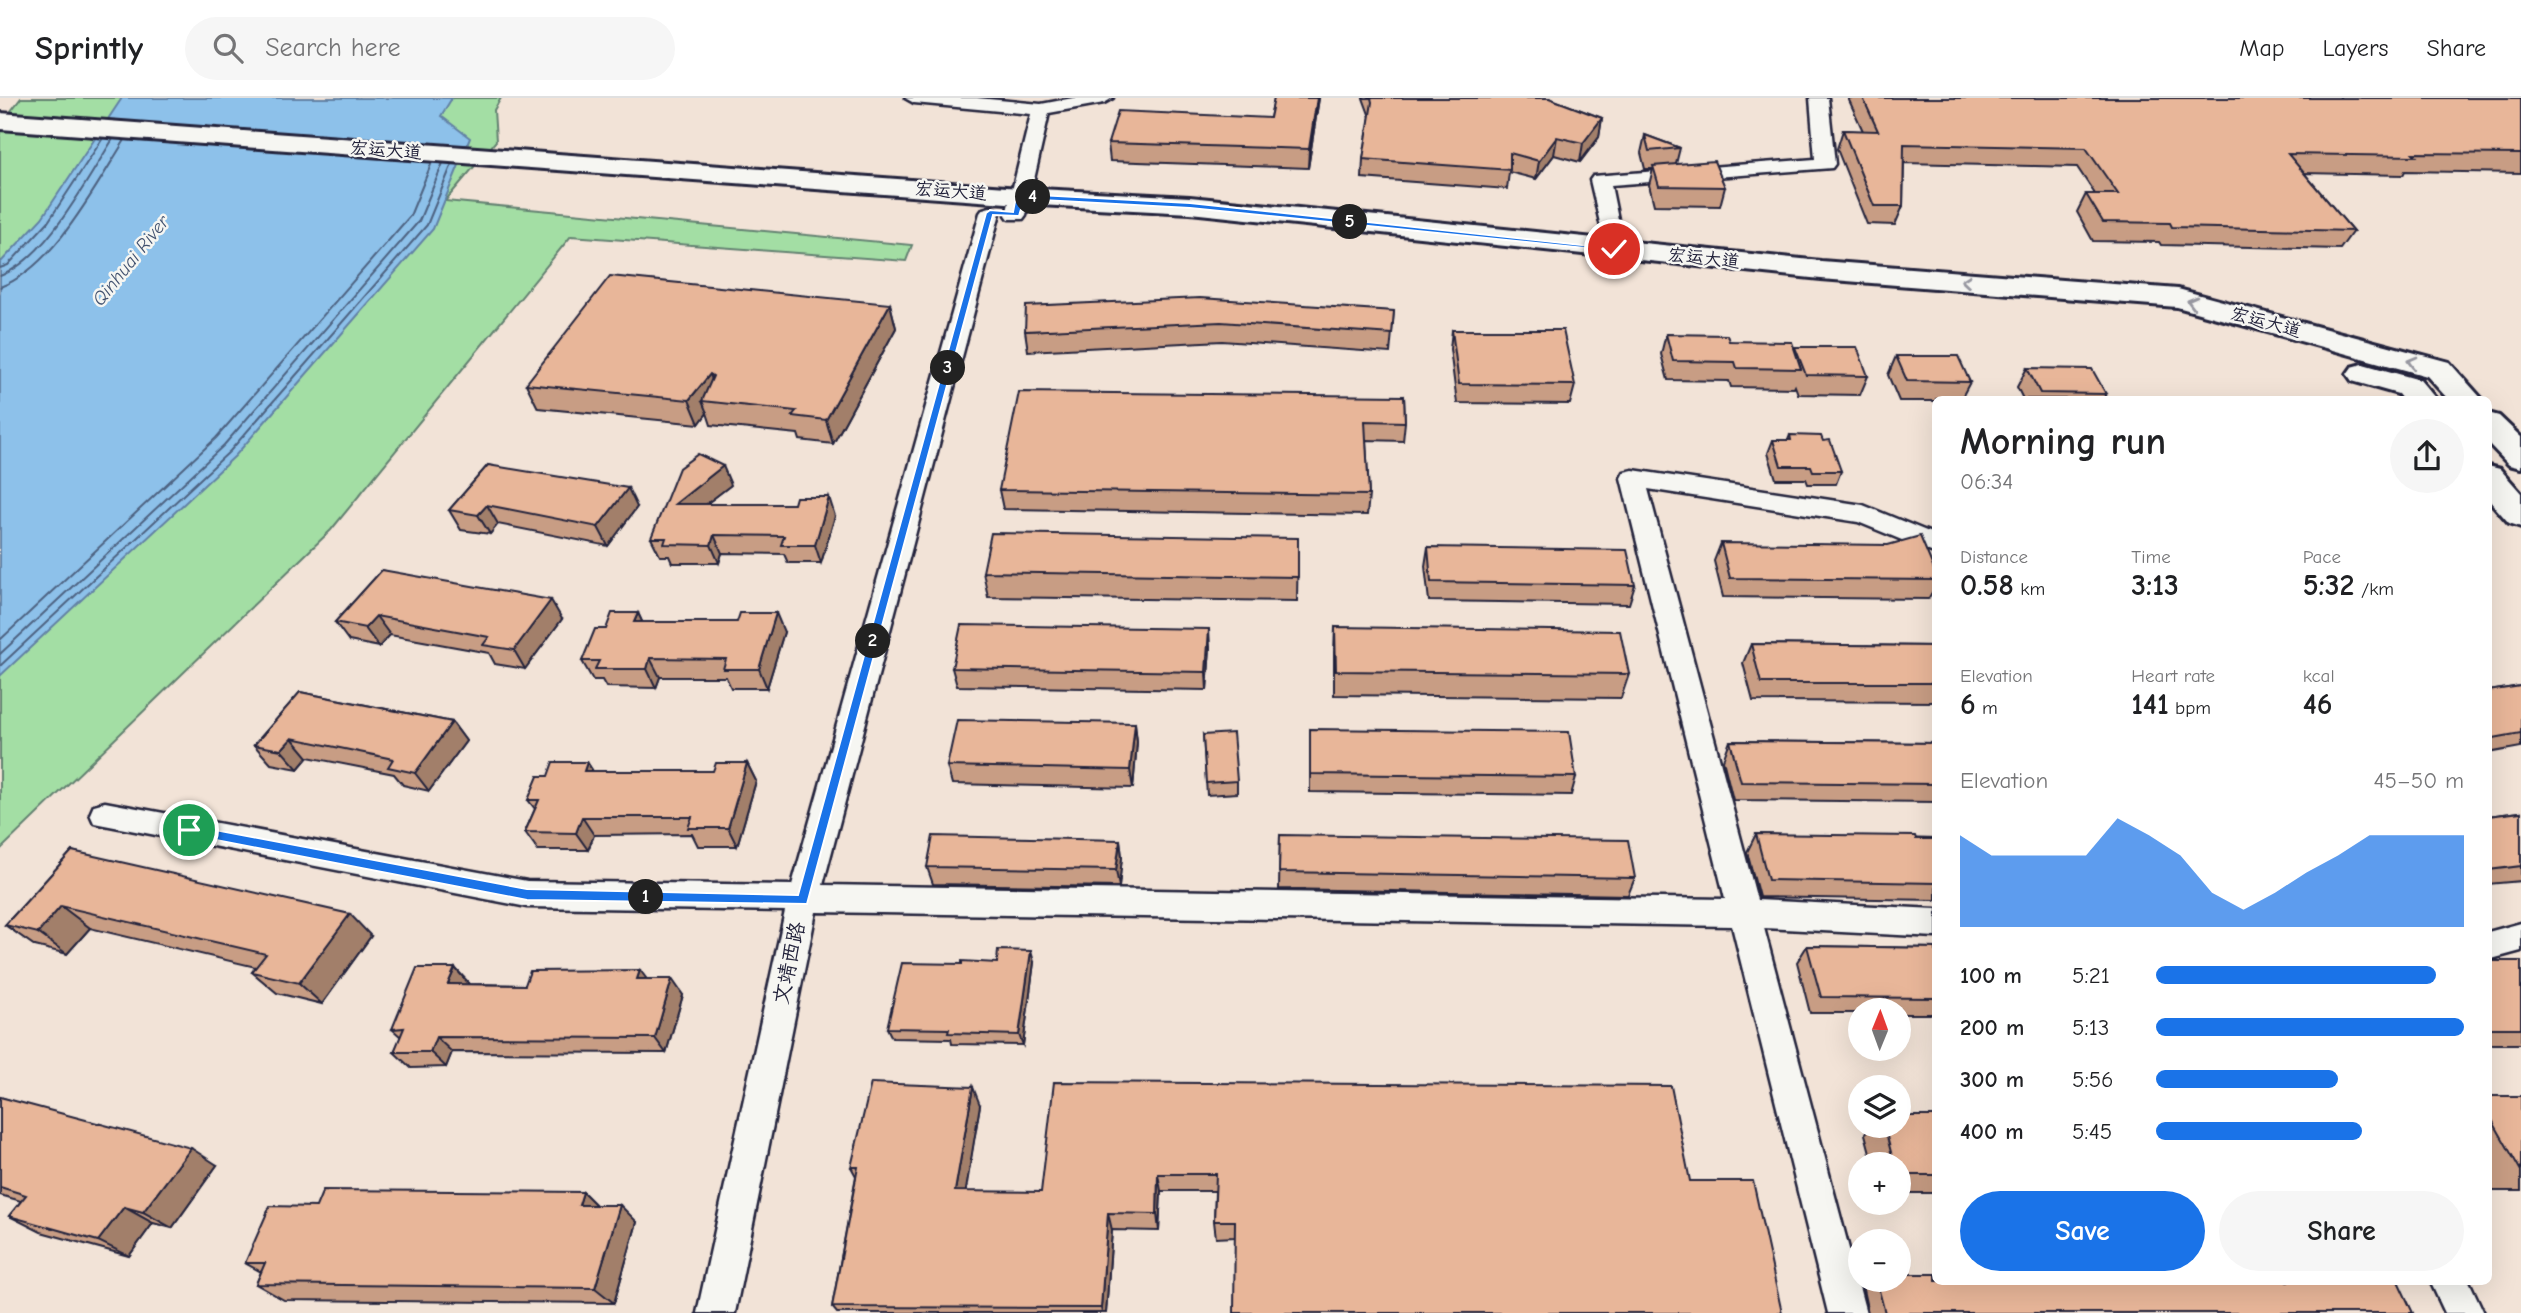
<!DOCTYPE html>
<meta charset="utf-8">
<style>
body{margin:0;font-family:"Comic Neue","LXGW WenKai TC",sans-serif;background:#f6f6f6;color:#202124;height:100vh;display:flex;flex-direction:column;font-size:26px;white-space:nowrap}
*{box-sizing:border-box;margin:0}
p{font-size:23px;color:#757577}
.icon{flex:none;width:38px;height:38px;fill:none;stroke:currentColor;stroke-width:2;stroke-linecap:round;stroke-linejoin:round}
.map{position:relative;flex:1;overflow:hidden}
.details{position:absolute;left:1932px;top:298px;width:560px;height:889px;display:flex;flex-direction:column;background:#fff;border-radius:10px;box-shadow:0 7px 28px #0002}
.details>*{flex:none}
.needle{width:46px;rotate:1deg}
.fabs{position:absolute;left:1848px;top:900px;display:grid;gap:14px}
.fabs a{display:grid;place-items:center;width:63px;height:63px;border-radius:50%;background:#fff;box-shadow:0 7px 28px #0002;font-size:35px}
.pin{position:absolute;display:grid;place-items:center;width:60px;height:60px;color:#fff;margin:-30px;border:4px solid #fff;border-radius:50%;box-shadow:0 2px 7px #0007}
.km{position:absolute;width:35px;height:35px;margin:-18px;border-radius:50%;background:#222;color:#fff;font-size:19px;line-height:35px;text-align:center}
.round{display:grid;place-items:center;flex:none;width:74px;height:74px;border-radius:37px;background:#f6f6f6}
.overview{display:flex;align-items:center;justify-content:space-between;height:119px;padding:0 28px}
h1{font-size:38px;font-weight:800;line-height:52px}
.stats{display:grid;grid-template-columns:repeat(3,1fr);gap:10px;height:119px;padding:7px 28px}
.stats div{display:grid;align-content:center}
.stats b{font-size:30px;font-weight:800}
.stats small{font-size:19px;font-weight:400}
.stats p{font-size:19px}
.chart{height:196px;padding:14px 28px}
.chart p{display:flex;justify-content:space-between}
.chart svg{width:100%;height:126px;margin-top:7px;fill:#1a73e8;opacity:.7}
.cta{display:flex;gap:14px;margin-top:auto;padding:14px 28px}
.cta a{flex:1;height:80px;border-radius:42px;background:#1a73e8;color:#fff;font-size:28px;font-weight:800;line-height:80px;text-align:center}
.cta a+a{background:#f6f6f6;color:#202124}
ul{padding:0 28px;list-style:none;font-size:23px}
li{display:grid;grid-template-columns:112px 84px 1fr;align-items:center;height:52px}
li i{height:18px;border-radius:9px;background:#1a73e8}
header{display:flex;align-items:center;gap:42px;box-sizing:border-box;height:98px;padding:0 35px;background:#fff;border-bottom:2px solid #e0e0e0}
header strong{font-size:33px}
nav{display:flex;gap:38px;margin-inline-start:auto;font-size:24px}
.search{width:490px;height:63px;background:#f6f6f6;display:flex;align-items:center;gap:18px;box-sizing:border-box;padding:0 24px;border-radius:38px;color:#757577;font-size:26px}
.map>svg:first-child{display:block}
.green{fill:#a3dea4;stroke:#628070;stroke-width:2}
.water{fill:#8dc1ea;stroke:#6281a4;stroke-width:2}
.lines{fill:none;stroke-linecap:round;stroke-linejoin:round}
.shore{stroke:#4d6281;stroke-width:2}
.street-casing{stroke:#22223b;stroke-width:5}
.secondary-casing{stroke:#22223b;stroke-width:6}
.street{fill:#f6f6f2;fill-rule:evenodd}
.secondary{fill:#f6f6f2;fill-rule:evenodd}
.wall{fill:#c89d84;stroke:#22223b;stroke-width:2}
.shaded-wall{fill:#a27f6b;stroke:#22223b;stroke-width:2}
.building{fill:#e8b699;stroke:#22223b;stroke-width:2}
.oneway{stroke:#9797a0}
.route{fill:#1a73e8;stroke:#fff;stroke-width:2}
.labels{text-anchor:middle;stroke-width:5;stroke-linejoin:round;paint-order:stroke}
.far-street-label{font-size:18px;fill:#22223b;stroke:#f6f6f2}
.far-water-label{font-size:19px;font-style:italic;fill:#425270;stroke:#f6f6f2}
.street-label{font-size:21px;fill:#22223b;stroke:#f6f6f2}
</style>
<header>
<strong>Sprintly</strong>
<div class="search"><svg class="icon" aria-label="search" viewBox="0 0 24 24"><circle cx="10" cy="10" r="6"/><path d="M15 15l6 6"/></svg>Search here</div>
<nav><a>Map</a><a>Layers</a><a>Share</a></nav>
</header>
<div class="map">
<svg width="2521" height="1215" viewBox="0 0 2521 1215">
<rect width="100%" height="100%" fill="#f2e3d7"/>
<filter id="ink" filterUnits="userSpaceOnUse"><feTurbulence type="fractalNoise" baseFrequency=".0143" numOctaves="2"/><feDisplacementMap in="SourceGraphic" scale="14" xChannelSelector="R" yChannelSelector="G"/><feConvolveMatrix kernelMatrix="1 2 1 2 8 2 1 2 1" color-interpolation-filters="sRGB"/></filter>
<g filter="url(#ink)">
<polygon class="green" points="21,0 501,0 494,12 496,43 445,103 912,147 906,163 571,138 331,432 0,752 0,27"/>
<polygon class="water" points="122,0 452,0 441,18 470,40 433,131 235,358 0,578 0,165 42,120"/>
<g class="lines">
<g class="shore">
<polyline points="0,170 8,167 48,124 103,40"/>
<path d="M0 178C47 160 86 83 113 41"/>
<path d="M0 189C54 169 95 89 125 42"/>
<polyline points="0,542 216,340 410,118 432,64"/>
<polyline points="0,556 224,347 419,123 443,65"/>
<polyline points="0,568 230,353 427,127 452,66"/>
</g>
<defs>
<g id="street">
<polygon points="905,0 977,0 1041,6 1073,0 1113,0 1104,5 1049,15 1026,117 1023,121 1009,121 1006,117 1031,16 914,5"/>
<polygon points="1810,0 1828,0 1835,66 1832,70 1611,87 1624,151 1621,155 1607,155 1590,82 1593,78 1815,61"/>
<polygon points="990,109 997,111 1000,115 823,787 1725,801 1621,380 1624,374 1633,372 1863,407 1936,437 1936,456 1858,424 1648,391 1757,802 1936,811 1936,839 1764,830 1866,1215 1828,1215 1732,828 816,814 735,1215 697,1215 785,813 527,809 94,725 90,716 94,707 105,704 527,783 792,787 980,115 983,111"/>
<polygon points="2521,825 2521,853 2488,862 2488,834"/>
<polygon points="2430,1183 2469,1183 2484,1215 2445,1215"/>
</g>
<g id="secondary">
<polygon points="0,15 1020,90 1190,99 1821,163 2178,191 2449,264 2482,301 2448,301 2427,278 2177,209 1821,181 1190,115 1020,106 0,31"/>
<polygon points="2363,266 2420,282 2436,301 2402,301 2398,296 2352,283 2347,276 2352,269"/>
<polygon points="2488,315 2499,318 2521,339 2521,370 2509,367 2488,345"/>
<polygon points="2488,368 2500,371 2521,395 2521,429 2509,425 2488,401"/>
</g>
</defs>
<use href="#street" class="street-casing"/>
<use href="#secondary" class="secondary-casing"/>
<use href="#street" class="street"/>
<use href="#secondary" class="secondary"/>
</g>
<g class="wall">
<polygon points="1274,0 1319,0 1308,70 1110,63 1108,45 1270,20"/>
<polygon points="1363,0 1549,0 1602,20 1599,39 1580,64 1554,57 1536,81 1509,74 1507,91 1362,80 1363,61 1370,19"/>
<polygon points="1848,0 2521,0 2521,75 2405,73 2403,77 2304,75 2353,133 2340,151 2161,147 2159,144 2093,143 2077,114 2086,96 2095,96 2077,69 1904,65 1903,108 1895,127 1867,126 1837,51 1843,32 1863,33"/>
<polygon points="1645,37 1680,50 1676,66 1725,89 1720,108 1654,107 1649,87 1653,71 1645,71 1641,55"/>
<polygon points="890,206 896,230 833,346 800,342 798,336 711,327 707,315 699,326 538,310 526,286"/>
<polygon points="1394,213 1390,255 1222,243 1028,253 1025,233"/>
<polygon points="1452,232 1575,287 1570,306 1457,305 1450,251"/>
<polygon points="1666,236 1794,251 1795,249 1868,278 1860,297 1798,296 1795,288 1794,290 1731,289 1729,283 1668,282 1661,256"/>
<polygon points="1896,258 1970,284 1961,301 1936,301 1936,303 1899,303 1888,277"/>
<polygon points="2027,270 2106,296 2103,301 2023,301 2017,289"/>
<polygon points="1404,298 1405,324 1403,343 1366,342 1369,397 1367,417 1003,411 999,392"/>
<polygon points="1790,337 1823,343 1841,373 1836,386 1808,386 1806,381 1776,381 1768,355 1773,342 1788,342"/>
<polygon points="488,367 637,409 608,448 498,426 490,436 461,432 449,412"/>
<polygon points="731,387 706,406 835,418 821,465 788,465 784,456 722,455 719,465 672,465 669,458 660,458 651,440"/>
<polygon points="1298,440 1297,503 988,499 983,474"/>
<polygon points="1721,445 1936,476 1936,488 1928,501 1723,499 1714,463"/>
<polygon points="1428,449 1635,487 1629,506 1429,503 1425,468"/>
<polygon points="382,472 562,521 525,571 495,566 489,555 390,537 379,549 349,543 335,524"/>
<polygon points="638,515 642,524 784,534 767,590 731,590 726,579 660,579 656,590 606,589 602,582 593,582 582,563 606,531"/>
<polygon points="1335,529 1629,576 1621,600 1334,597 1334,554"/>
<polygon points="1751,546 1936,548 1936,604 1753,603 1743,565"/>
<polygon points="1210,549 1207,592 957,588 952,570"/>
<polygon points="2521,588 2521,649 2488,655 2488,593"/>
<polygon points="300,594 452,624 466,643 429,693 403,687 394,676 308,659 298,671 271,666 254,647"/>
<polygon points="1135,625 1137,644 1133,690 952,686 947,668"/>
<polygon points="1310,631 1576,679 1571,697 1310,694"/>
<polygon points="1203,637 1237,683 1237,695 1207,697"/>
<polygon points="1730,643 1936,645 1936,704 1733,702 1723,662"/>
<polygon points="587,664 593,673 713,673 747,665 756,683 737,748 698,748 692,736 594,737 588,752 538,752 525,734 535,711 528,702 548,678"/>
<polygon points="2521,714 2521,783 2488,786 2488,718"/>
<polygon points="1756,736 1936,741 1936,802 1759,799 1747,754"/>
<polygon points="1280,737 1635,780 1628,797 1279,791"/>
<polygon points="1120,742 1122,759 1119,789 933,786 927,769"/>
<polygon points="72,753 371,838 322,906 277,895 252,874 256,869 90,830 67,856 35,848 5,827"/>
<polygon points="1807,848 1936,850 1936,916 1899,916 1899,912 1860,912 1860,915 1810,915 1797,864"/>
<rect x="2488" y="863" width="33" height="83"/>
<polygon points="1034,864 1023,947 952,946 951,941 892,940 887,930 962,866"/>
<polygon points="455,870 470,886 525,887 646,881 683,897 666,955 452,954 446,969 411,970 394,954 401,939 392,931"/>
<polygon points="1671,988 1235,1139 1216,1140 1214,1123 1215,1093 1161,1093 1159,1133 1112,1132 1106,1215 837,1215 832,1209 856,1078 851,1069 980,1007 965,1094 1041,1094"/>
<polygon points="2488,998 2521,998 2521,1093 2491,1093 2488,1087"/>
<polygon points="0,999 217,1067 172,1130 153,1125 129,1158 41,1134 9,1118 21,1103 0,1097"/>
<polygon points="1936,1018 1936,1095 1899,1095 1899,1066 1873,1066 1865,1036 1872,1027 1899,1027"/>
<polygon points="583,1094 596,1107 637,1124 614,1205 284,1202 256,1186 261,1174 245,1165 316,1109"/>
<polygon points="1869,1181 1899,1181 2413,1215 1868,1215 1862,1187"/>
</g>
<g class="shaded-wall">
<polygon points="1317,0 1319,0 1308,70 1309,51"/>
<polygon points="1602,20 1599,39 1580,64 1583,45"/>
<polygon points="1557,39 1554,57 1536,81 1539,63"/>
<polygon points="890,206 896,230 833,346 826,322"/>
<polygon points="710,276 718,300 702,303 707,315 699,326 689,302"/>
<polygon points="723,368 731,387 683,424 675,406"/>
<polygon points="628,390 637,409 608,448 598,429"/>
<polygon points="829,399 835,418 821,465 815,447"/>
<polygon points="487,407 498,426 490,436 478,417"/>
<polygon points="714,437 722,455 719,465 711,447"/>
<polygon points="551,502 562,521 525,571 514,552"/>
<polygon points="638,515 647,534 634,524"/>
<polygon points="776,515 784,534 767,590 759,571"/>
<polygon points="376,518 390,537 379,549 365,530"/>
<polygon points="1209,531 1210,549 1207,592 1206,574"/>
<polygon points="650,560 660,579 656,590 647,571"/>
<polygon points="452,624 466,643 429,693 415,675"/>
<polygon points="1135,625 1137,644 1133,690 1130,672"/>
<polygon points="292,640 308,659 298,671 281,652"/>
<polygon points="587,664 598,682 584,673"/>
<polygon points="747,665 756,683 737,748 728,730"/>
<polygon points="582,719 594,737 588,752 576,735"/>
<polygon points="1120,742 1122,759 1119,789 1116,772"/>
<polygon points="61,808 90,830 67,856 38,835"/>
<polygon points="350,816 371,838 322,906 299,885"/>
<polygon points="1031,853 1034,864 1023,947 1019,937"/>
<polygon points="455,870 470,887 448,886"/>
<polygon points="640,872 652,888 637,881"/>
<polygon points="672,881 683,897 666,955 655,940"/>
<polygon points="436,939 452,954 446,969 430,954"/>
<polygon points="973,989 980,1007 963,1110 955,1093"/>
<polygon points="191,1050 217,1067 172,1130 143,1114"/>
<polygon points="1158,1076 1161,1093 1159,1133 1157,1116"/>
<polygon points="583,1094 601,1112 579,1107"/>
<polygon points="620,1107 637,1124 614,1205 595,1190"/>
<polygon points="124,1109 153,1125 129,1158 98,1143"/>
<polygon points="1108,1115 1112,1132 1106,1215 1102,1215 1101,1210"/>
</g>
<g class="building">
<polygon points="1274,0 1317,0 1309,51 1108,45 1118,13 1270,20"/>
<polygon points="1371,0 1549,0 1602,20 1583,45 1557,39 1539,63 1510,55 1510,72 1363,61 1372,4"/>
<polygon points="1863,0 2521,0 2521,56 2413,55 2416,58 2288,56 2353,133 2172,129 2170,125 2103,124 2086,96 2118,96 2086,50 1904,46 1903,108 1874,108 1843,32 1878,33"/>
<polygon points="1645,37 1680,50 1649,53"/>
<polygon points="1714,63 1725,89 1659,88 1653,68"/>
<polygon points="610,178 890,206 826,322 792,318 796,313 702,303 713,278 710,276 689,302 526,286"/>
<polygon points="1200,200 1394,213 1392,236 1221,224 1025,233 1026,208"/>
<polygon points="1452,232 1563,232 1575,287 1459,286"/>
<polygon points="1666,236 1727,237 1729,243 1792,244 1801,271 1737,270 1735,264 1673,263"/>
<polygon points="1795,249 1857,249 1868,278 1806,277"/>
<polygon points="1896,258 1958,258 1970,284 1907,283"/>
<polygon points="2027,270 2092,271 2106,296 2040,295"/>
<polygon points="1019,294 1404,298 1405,324 1365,323 1369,397 999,392"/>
<polygon points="1790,337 1821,338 1823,343 1830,342 1841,373 1813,373 1811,368 1781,368 1773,342 1791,342"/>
<polygon points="698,356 723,368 675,406 794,406 796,399 829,399 815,447 781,447 784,438 714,437 711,447 664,446 666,440 651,440 679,370"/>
<polygon points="488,367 628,390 598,429 487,407 478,417 449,412"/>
<polygon points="991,435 1298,440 1298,479 983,474"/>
<polygon points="1920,438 1936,476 1936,482 1730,480 1721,445 1888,447"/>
<polygon points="1428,449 1627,452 1635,487 1431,484"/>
<polygon points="382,472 551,502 514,552 483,547 489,539 376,518 365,530 335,524"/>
<polygon points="612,515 638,515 634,524 737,524 740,515 776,515 759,571 723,571 726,561 650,560 647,571 595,571 599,563 582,563 595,531 606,531"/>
<polygon points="961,527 1209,531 1206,574 952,570"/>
<polygon points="1335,529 1620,533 1629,576 1336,573"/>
<polygon points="1751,546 1936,548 1936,585 1761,585"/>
<polygon points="2521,588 2521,635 2488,641 2488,593"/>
<polygon points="300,594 452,624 415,675 388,669 393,661 292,640 281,652 254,647"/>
<polygon points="957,622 1135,625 1130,672 947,668"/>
<polygon points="1310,631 1569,634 1576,679 1310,676"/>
<polygon points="1233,635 1237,683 1206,685 1203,637"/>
<polygon points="1730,643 1936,645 1936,686 1741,684"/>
<polygon points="553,664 587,664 584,673 713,673 716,665 747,665 728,730 688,730 692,719 582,719 576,735 525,734 539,702 528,702 538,678 548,678"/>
<polygon points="2521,714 2521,768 2488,772 2488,718"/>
<polygon points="1756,736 1915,738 1916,741 1936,741 1936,785 1768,782"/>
<polygon points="1280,737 1628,742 1635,780 1279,774"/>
<polygon points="933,738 1120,742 1116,772 927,769"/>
<polygon points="72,753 350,816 299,885 252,874 266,856 61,808 38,835 5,827"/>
<polygon points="1807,848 1936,850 1936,900 1821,899"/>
<polygon points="998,852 1031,853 1019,937 948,935 949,931 887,930 902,865 962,866 962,863 997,865"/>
<rect x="2488" y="863" width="33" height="67"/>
<polygon points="417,870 455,870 448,886 525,887 530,873 640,872 637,881 672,881 655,940 436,939 430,954 394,954 404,930 392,931"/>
<polygon points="1054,984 1671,988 1690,1083 1753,1083 1782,1215 1234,1215 1235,1123 1214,1123 1216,1076 1158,1076 1157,1116 1108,1115 1101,1210 832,1209 858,1069 851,1069 871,985 973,989 955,1093 1041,1094"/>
<polygon points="2488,998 2521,998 2521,1073 2488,1015"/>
<polygon points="0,999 191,1050 143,1114 124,1109 98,1143 9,1118 26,1097 0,1089"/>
<polygon points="1899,1018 1936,1018 1936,1077 1899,1077 1899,1066 1894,1066 1884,1027 1899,1027"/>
<polygon points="323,1092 583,1094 579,1107 620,1107 595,1190 256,1186 265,1165 245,1165 270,1108 316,1109"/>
<polygon points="1899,1176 1936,1176 1936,1183 2398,1183 2413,1215 1885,1215 1876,1181 1899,1181"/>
</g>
<defs><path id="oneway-chevron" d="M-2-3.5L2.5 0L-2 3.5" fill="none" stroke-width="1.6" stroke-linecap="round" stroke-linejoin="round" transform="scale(1.75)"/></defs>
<g class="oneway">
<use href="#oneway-chevron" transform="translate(1966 183) rotate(-175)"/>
<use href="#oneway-chevron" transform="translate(2192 204) rotate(-165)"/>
<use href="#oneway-chevron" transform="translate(2412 264) rotate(-165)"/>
</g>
</g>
<polygon class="route" points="1020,96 1190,105 1619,151 1614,153 1190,110 1024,101 1019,118 993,117 807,806 527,802 185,736 183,732 189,727 527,791 798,797 986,115 990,112 1013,114 1016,98"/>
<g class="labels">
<g class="far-street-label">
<text transform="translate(386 52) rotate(4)" y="6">宏运大道</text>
<text transform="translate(951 93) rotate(4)" y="6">宏运大道</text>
<text transform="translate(1704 160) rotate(6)" y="6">宏运大道</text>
<text transform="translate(2266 224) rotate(15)" y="6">宏运大道</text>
</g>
<g class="far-water-label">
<text transform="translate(130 162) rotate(-51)" y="7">Qinhuai River</text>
</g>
<g class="street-label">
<text transform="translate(789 865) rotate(-78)" y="7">文靖西路</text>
</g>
</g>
</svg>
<div class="fabs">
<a><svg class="needle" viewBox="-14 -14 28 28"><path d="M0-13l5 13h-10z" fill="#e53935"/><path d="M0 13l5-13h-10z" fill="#757577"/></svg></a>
<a><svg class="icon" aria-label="layers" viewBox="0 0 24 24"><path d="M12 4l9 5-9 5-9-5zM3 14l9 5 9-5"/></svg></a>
<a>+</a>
<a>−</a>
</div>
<div class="pin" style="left:189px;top:732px;background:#1e9e55"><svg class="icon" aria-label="arrive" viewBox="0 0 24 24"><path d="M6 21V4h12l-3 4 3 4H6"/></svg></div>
<div class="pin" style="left:1614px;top:151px;background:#d93025"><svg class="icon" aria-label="check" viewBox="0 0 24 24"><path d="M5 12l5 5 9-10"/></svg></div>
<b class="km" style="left:646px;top:799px">1</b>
<b class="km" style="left:873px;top:543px">2</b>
<b class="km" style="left:948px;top:270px">3</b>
<b class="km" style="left:1033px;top:99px">4</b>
<b class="km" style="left:1350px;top:124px">5</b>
<section class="details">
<div class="overview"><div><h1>Morning run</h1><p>06:34</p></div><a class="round"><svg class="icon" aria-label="share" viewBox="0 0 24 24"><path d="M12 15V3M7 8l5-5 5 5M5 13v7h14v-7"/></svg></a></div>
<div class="stats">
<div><p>Distance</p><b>0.58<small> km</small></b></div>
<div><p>Time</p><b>3:13</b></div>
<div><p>Pace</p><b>5:32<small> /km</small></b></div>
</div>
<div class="stats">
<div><p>Elevation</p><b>6<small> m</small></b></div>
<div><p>Heart rate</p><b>141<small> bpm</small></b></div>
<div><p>kcal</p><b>46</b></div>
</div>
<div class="chart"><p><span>Elevation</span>45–50 m</p>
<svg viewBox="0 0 160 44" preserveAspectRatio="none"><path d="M0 44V12L10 19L20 19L30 19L40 19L50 6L60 12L70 19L80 32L90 38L100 32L110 25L120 19L130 12L140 12L150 12L160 12V44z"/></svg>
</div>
<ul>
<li><b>100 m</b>5:21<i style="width:91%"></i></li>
<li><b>200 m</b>5:13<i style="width:100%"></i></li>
<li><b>300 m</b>5:56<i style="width:59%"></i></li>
<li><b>400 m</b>5:45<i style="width:67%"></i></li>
</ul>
<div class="cta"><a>Save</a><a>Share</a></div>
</section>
</div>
